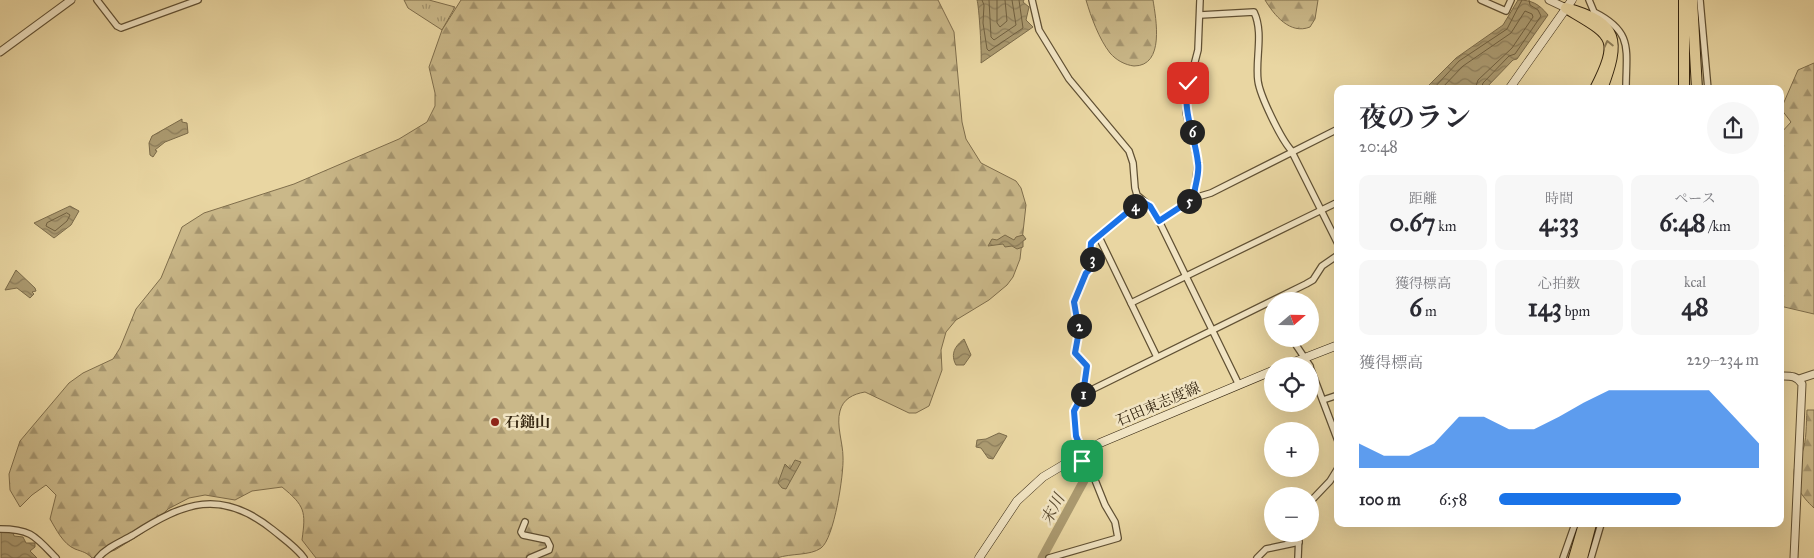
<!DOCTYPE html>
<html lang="ja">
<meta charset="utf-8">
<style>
body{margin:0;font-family:"IM FELL Great Primer","Noto Serif JP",serif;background:#f7f7f7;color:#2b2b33;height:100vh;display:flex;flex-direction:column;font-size:19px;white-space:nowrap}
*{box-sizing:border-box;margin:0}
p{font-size:16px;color:#7c7c81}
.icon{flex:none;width:28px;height:28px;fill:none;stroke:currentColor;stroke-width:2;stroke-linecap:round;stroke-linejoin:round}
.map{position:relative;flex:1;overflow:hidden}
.drawer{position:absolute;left:1334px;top:85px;width:450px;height:442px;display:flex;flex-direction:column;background:#fff;border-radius:10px;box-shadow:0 5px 20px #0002}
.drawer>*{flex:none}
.needle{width:32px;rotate:70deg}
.controls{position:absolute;left:1264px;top:292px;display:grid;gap:10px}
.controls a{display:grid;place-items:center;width:55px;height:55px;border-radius:50%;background:#fff;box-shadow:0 5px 20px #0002;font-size:25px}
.pin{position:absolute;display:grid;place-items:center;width:42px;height:42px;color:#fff;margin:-21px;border-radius:10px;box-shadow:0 2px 8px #0006}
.km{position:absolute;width:25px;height:25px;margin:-12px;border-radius:50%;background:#222;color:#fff;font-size:14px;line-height:25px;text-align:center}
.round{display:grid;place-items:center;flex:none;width:52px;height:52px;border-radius:26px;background:#f7f7f7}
.head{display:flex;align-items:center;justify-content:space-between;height:85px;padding:0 25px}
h1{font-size:28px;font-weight:700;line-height:38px}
.metrics{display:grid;grid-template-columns:repeat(3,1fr);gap:8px;height:85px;padding:5px 25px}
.metrics div{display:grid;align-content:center;border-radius:10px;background:#f7f7f7;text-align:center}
.metrics b{font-size:25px;font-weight:700}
.metrics small{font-size:14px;font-weight:400}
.metrics p{font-size:14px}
.chart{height:140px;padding:10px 25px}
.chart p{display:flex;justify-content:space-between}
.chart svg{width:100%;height:90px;margin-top:5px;fill:#1a73e8;opacity:.7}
ul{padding:0 25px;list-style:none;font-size:16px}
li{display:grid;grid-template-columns:80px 60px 1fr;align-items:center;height:38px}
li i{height:12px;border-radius:6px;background:#1a73e8}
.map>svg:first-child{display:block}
.grass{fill:url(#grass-tufts);stroke:#7f6e4c}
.forest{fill:url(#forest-firs);stroke:#7f6e4c}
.water{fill:url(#water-waves);stroke:#7b6b4a}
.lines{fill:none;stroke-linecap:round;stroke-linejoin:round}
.shore{stroke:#706040;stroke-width:1}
.river{stroke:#ab9a70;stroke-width:9}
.minor-casing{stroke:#615134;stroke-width:8}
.tertiary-casing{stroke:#615134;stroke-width:9}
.secondary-casing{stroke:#342510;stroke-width:9}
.motorway-casing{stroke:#342510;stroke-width:12}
.minor{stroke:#f1e4c3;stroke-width:5.5}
.tertiary{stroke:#f1e4c3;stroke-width:7}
.secondary{stroke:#f1e4c3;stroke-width:8}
.motorway{stroke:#e9d6a2;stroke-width:10}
.oneway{stroke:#8e7e59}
.route-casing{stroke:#fff;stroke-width:10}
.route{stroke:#1a73e8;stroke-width:6}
.poi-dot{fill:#8f2418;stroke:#f1e4c3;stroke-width:2}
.labels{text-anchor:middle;stroke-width:5;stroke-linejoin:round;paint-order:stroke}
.street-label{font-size:15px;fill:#342510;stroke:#f1e4c3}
.poi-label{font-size:15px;font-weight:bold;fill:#342510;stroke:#f1e4c3;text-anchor:start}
.water-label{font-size:16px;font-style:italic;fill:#58482d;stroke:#f1e4c3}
</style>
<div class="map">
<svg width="1814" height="558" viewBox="0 0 1814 558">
<defs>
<pattern id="grass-tufts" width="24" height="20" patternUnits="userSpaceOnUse" patternTransform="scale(1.25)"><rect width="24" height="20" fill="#cab889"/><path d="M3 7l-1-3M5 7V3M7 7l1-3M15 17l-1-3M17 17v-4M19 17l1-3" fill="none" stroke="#a5956f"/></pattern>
<pattern id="forest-firs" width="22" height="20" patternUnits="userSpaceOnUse" patternTransform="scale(1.25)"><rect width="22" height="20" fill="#cab889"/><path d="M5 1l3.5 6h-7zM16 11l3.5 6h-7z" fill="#a5956f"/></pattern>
<pattern id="water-waves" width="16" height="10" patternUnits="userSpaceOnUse" patternTransform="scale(1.25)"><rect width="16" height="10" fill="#ab9a70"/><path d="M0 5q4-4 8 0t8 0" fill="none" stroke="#8c7d5b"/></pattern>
</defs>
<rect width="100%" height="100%" fill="#e9d6a2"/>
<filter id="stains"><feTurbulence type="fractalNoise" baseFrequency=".004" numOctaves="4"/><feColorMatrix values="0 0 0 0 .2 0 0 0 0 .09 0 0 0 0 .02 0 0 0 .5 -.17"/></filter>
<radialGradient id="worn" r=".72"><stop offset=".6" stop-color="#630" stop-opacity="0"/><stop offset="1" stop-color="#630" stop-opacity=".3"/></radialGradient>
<polygon class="grass" points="404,0 429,0 455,7 442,30 408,8"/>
<g class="forest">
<path d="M461 0H938L954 32 962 122 966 139 981 163 1016 181 1021 188 1026 205 1020 259 1013 277 1007 285 989 300 956 320 946 332 941 350 942 370 929 406 916 413H909L865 392C853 394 843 399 840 411 836 425 843 443 843 457 844 474 834 539 821 548 810 556 791 553 777 558H316L302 540C306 511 305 506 282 487L252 491 235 500 205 495 189 498 168 509 144 532 115 550 92 558C86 552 83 552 75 549 63 544 56 529 50 519L56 495 46 485 32 495 20 507 10 490 9 474 20 441 69 383 83 373 113 359 120 348 136 309 161 278 182 227 204 213 294 184 399 139 427 122 435 106V93L429 67 442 30Z"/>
<path d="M1086 0H1153C1156 19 1165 66 1134 66 1125 65 1116 60 1110 53 1099 39 1091 17 1086 0Z"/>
<path d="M1265 0H1318L1315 19 1310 27C1290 35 1274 15 1265 0Z"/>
<polygon points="1814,63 1814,314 1780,306 1780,134 1791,122 1781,109 1798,70"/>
<path d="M1807 410H1814V508C1802 497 1789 480 1796 463 1797 459 1800 457 1802 453 1807 440 1806 424 1807 410Z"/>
</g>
<g class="water">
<path d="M977 0H1024L1023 2 1029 7 1026 20 1033 27 981 63C982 55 979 5 977 0Z"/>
<path d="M1518 0C1532 0 1539 4 1548 15L1517 59 1513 60 1485 89H1425L1456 58 1503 25Z"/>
<polygon points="182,119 182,122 187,123 188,133 165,142 155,150 157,151 153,157 150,155 149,143 152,136"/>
<polygon points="70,206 79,211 71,225 54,238 34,223"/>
<polygon points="1005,235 1014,240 1016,237 1023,235 1026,239 1023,241 1023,247 1017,249 1012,246 1005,247 1003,244 988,246 992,239 997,240"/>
<polygon points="16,270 35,288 36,291 32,292 34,294 30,298 17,288 5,290"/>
<path d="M964 339 971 355 964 365H956C950 354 955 346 964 339Z"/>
<polygon points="999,433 1007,436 993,459 988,458 981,448 976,447 977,440 986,439"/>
<polygon points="795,460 801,462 786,489 782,488 778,483 785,464 790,469"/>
<polygon points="1,532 13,532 14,536 23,537 26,543 35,543 35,547 30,551 37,558 1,558"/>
</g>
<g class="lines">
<g class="shore">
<polyline points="982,0 984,5 983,23 987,49 989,51 1023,28 1019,0"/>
<polyline points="989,0 991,37 994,40 1016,25 1012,0"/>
<polyline points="997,0 997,23 1000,27 1007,21 1005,0"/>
<polyline points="1433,89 1459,61 1507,29 1522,0"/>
<polyline points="1441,89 1463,66 1511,33 1525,11 1532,14 1533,17 1512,48 1478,80 1475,89"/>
<polyline points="1481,89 1483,83 1509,56 1515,54 1541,16 1538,10 1530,5 1529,0"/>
<polygon points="67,213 70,215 67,221 55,231 46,226 47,223"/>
</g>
<polyline class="river" points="1042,558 1087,475"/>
<defs>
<g id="minor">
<polyline points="97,0 117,26 121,28 198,0"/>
<polyline points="1032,0 1039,30 1069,79 1129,151 1133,163 1135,188 1137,195 1150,206 1159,221 1239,385"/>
<polyline points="1481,0 1506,11 1511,0"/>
<path d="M1589 0 1594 12C1634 32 1626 50 1626 89"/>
<polyline points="1700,0 1708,89"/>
<path d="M1200 15 1254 12C1264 33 1255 59 1258 81 1260 96 1281 139 1291 150L1338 244"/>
<polyline points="1194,198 1198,162 1186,112 1186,96 1198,50 1200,0"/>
<polyline points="1159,221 1194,198 1211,193 1338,129"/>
<polyline points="1099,237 1157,357"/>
<polyline points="1131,303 1338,202"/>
<polyline points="1292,339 1310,366"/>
<polyline points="1310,367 1338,441"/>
<polyline points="1083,394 1306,284 1313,280 1322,266 1338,255"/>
<polyline points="1323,400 1338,395"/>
<polyline points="1083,453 1076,437 1074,411 1083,394 1087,366 1075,353 1079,331 1074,302 1086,273 1089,270 1091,243 1141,201"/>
<polyline points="1310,502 1330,481 1338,468"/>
<polyline points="525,522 521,532 523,535 547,540 550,546 549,550 530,558"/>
<path d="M0 529C31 529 35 536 56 558"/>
<path d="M98 558C107 547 121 542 133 535 184 502 221 488 273 530 284 539 296 547 304 558"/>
<polyline points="1049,558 1118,538 1115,522 1105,505 1093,475 1079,455"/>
<polyline points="1257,558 1266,549 1299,542"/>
<polyline points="1298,558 1299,534"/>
<polyline points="1563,558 1575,524"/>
<polyline points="1591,558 1601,524"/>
</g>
<g id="tertiary">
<polyline points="1549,0 1566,8"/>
<polyline points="0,52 71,0"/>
<path d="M1780 376C1790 376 1796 375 1802 384L1794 558"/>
<polyline points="1799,379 1814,374"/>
</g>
<g id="secondary">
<polyline points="1509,89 1572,0"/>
<polyline points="1284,366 1338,345"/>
<polyline points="979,558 1017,501 1043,477 1100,443 1272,371"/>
</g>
<g id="motorway">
<polyline points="1692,0 1697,89"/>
<path d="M1595 89C1622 36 1611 35 1566 8 1620 23 1620 41 1602 89"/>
<polyline points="1684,89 1684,0"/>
<polyline points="1574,558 1584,524"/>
<polyline points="1582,558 1591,524"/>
</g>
</defs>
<use href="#minor" class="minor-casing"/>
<use href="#tertiary" class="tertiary-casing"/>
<use href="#secondary" class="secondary-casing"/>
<use href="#motorway" class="motorway-casing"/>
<use href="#minor" class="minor"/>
<use href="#tertiary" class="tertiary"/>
<use href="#secondary" class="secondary"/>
<use href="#motorway" class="motorway"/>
</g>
<defs><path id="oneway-chevron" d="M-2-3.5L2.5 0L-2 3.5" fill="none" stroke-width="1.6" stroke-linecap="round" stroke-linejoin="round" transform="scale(1.25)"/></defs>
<use class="oneway" href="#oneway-chevron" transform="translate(1608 44) rotate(-103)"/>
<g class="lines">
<defs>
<path id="route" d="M1082 461 1079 455 1083 453 1076 436 1074 411 1083 394 1087 366 1075 353 1079 331 1074 302 1086 273 1089 270 1091 243 1094 240 1141 201 1150 206 1159 221 1194 198C1194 186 1200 175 1198 163 1195 135 1182 112 1188 83"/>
</defs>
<use href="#route" class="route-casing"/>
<use href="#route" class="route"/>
</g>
<circle class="poi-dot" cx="495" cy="422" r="5"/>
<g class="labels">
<g class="street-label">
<text transform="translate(1158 404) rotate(-23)" y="5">石田東志度線</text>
</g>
<g class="poi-label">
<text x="505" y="427">石鎚山</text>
</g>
<g class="water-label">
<text transform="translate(1052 509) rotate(-62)" y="6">末川</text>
</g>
</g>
<rect width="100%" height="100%" filter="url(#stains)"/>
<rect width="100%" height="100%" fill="url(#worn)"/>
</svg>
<div class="controls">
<a><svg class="needle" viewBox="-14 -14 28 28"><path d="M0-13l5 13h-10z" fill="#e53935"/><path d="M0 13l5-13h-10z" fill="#7c7c81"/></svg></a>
<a><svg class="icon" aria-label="locate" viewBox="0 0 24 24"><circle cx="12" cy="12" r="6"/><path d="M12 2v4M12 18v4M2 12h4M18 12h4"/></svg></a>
<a>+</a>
<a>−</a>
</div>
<div class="pin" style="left:1082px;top:461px;background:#1e9e55"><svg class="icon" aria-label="arrive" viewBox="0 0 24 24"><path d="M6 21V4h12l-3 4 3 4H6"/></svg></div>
<div class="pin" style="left:1188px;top:83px;background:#d93025"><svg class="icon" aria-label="check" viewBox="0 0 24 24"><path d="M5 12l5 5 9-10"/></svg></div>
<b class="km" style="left:1083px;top:394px">1</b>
<b class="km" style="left:1079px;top:326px">2</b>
<b class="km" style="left:1092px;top:259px">3</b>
<b class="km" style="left:1135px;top:206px">4</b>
<b class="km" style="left:1189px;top:201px">5</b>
<b class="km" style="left:1192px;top:132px">6</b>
<section class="drawer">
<div class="head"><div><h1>夜のラン</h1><p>20:48</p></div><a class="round"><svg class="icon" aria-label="share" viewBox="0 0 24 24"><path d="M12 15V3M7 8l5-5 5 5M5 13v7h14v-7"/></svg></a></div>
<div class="metrics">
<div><p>距離</p><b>0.67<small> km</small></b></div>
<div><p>時間</p><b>4:33</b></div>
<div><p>ペース</p><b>6:48<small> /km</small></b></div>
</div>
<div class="metrics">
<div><p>獲得標高</p><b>6<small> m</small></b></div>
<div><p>心拍数</p><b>143<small> bpm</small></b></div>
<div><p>kcal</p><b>48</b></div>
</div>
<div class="chart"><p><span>獲得標高</span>229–234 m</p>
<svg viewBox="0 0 160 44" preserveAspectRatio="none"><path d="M0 44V32L10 38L20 38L30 32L40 19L50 19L60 25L70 25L80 19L90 12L100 6L110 6L120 6L130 6L140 6L150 19L160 32V44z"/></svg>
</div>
<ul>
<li><b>100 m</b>6:58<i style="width:70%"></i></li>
</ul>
</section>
</div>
